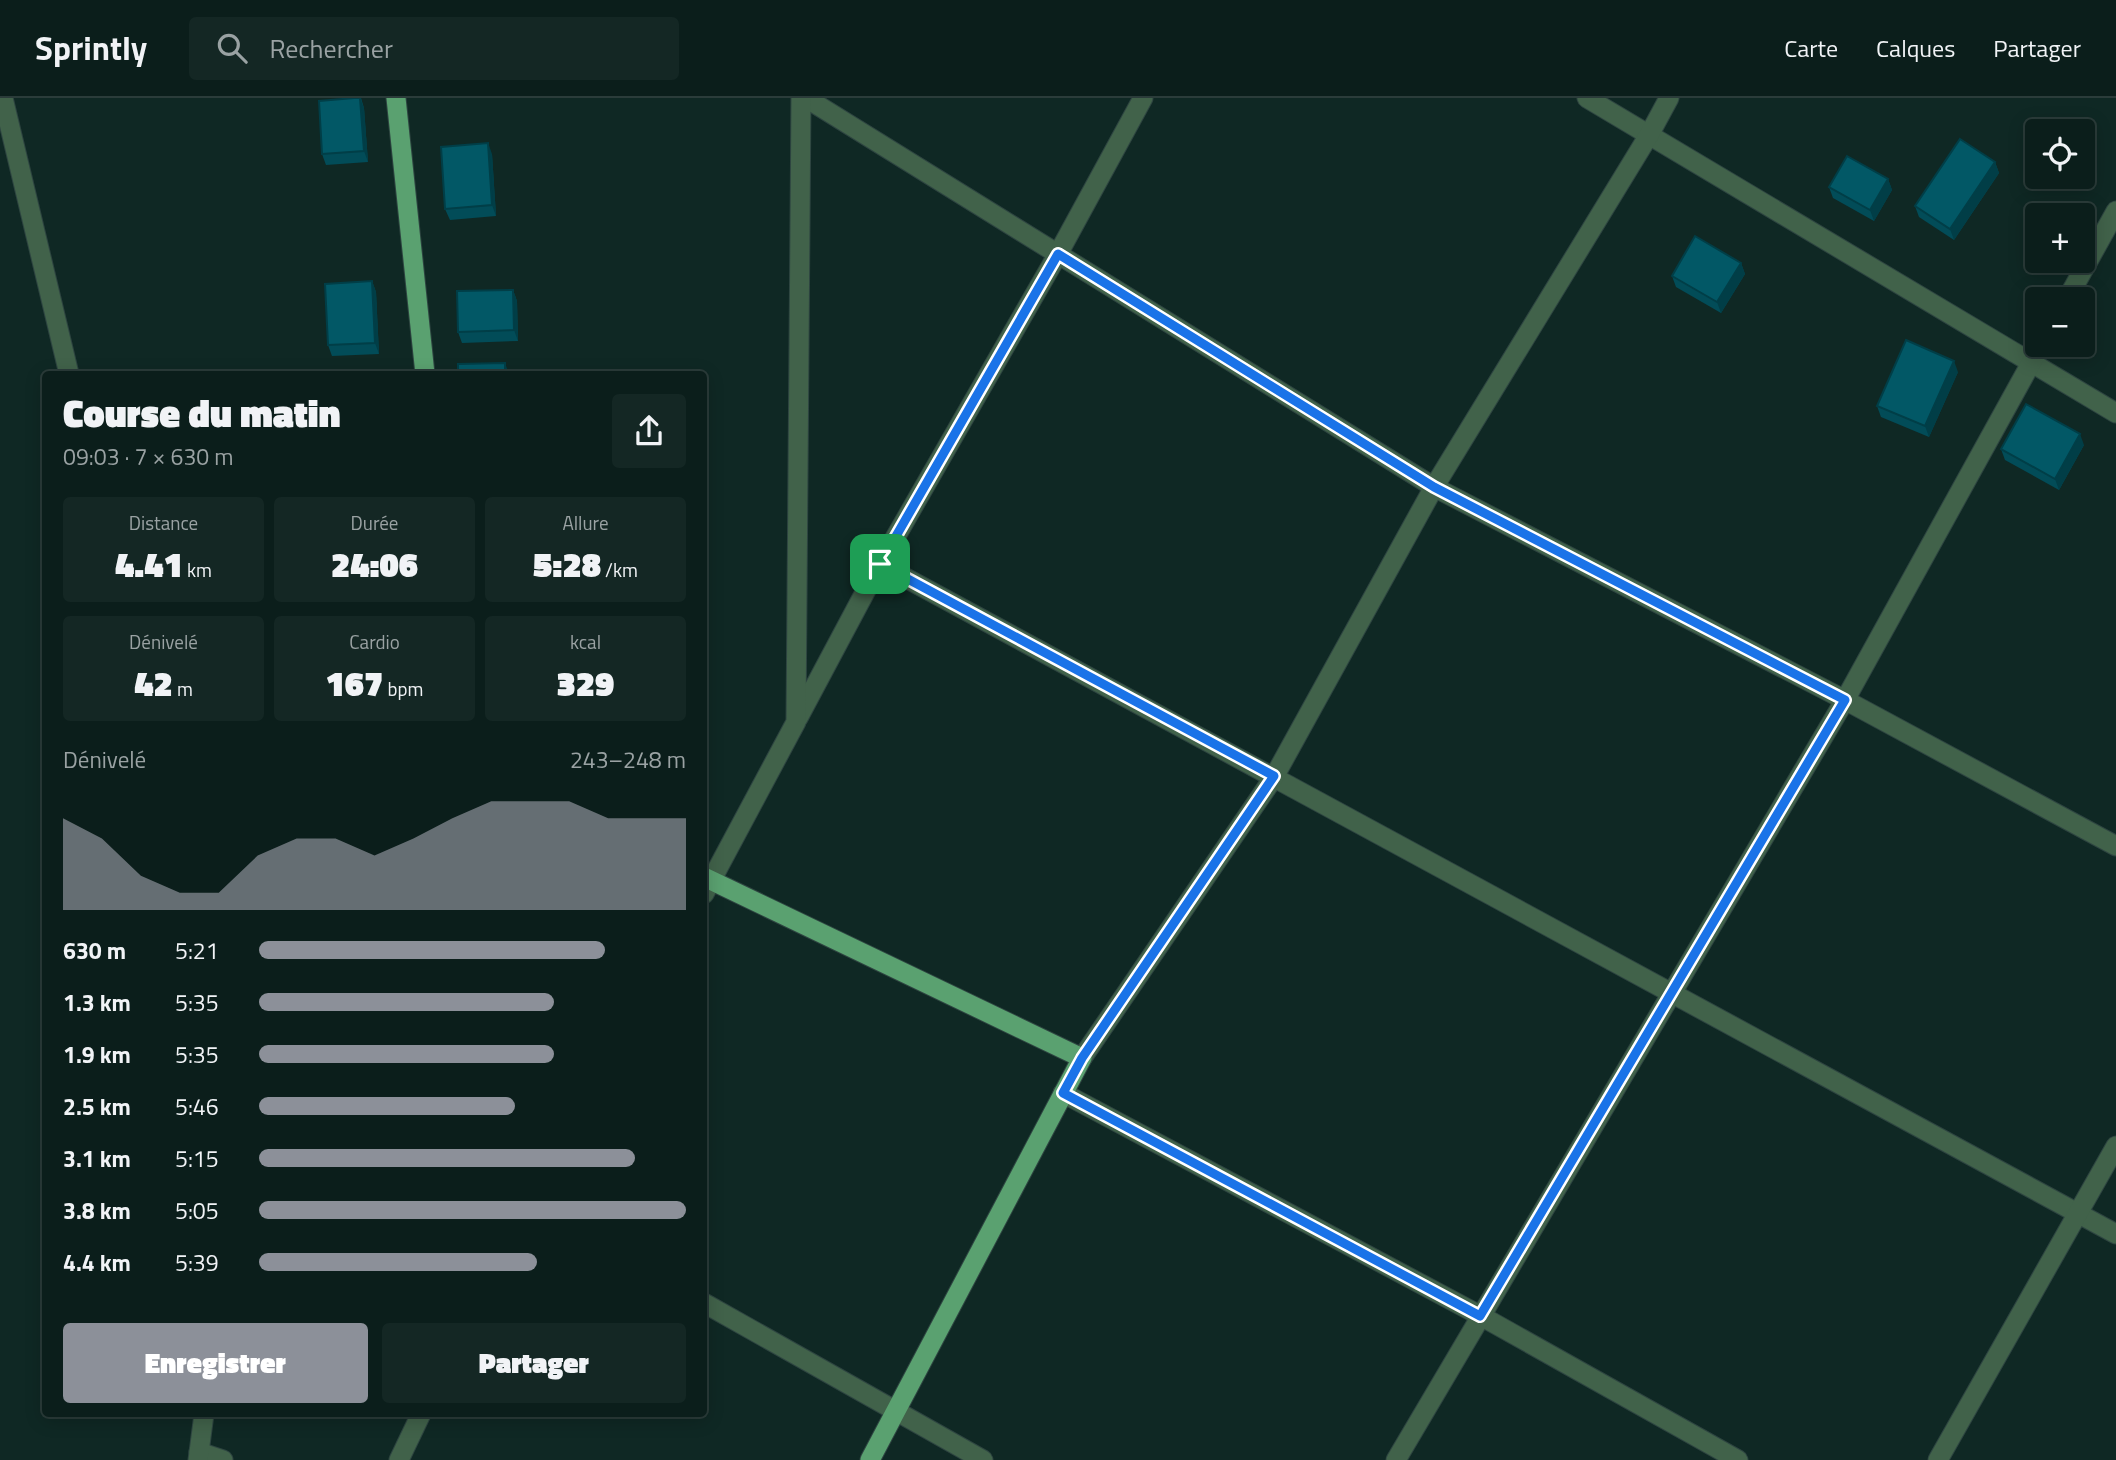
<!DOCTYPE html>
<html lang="fr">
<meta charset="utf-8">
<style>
body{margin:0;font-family:"Titillium Web",sans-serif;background:#142724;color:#f1f3f6;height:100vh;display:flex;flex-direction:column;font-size:26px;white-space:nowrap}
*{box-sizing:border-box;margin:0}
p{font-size:23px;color:#9aa2a3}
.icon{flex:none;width:38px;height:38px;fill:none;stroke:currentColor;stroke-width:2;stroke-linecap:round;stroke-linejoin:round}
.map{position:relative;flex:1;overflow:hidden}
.side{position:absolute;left:42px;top:273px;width:665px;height:1046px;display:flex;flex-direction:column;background:#0b1e1b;border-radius:7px;box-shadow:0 4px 18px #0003,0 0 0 2px #2b3c3a}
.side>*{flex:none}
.buttons{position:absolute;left:2025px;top:21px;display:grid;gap:14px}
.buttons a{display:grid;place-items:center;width:70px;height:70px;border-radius:7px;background:#0b1e1b;box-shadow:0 4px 18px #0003,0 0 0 2px #2b3c3a;font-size:35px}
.pin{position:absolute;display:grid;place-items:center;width:60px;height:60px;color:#fff;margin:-30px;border-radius:14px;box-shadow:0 4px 10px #0006}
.round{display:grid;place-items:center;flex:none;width:74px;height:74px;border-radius:7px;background:#142724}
.headline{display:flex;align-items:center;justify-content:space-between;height:119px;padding:0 21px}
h1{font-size:38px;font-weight:800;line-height:52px}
.figures{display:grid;grid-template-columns:repeat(3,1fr);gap:10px;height:119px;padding:7px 21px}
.figures div{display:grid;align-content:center;border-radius:7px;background:#142724;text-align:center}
.figures b{font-size:35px;font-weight:800}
.figures small{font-size:19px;font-weight:400}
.figures p{font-size:19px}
.chart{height:196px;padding:14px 21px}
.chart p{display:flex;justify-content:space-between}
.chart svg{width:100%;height:126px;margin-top:7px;fill:#8c9099;opacity:.7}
.button{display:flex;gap:14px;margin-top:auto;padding:14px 21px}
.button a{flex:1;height:80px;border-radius:7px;background:#8c9099;color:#fff;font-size:28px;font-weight:800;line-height:80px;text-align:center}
.button a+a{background:#142724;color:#f1f3f6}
ul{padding:0 21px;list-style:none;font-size:23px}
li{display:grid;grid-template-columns:112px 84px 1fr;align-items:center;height:52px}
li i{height:18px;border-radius:9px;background:#8c9099}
header{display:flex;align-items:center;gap:42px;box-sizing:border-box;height:98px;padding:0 35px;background:#0b1e1b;border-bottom:2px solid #2b3c3a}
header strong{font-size:33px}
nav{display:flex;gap:38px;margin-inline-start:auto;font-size:24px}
.search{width:490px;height:63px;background:#142724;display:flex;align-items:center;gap:18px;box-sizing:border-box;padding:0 24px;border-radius:7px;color:#9aa2a3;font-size:26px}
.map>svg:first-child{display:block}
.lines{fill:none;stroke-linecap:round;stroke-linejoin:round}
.minor-casing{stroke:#2e4541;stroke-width:21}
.primary-casing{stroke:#2e4541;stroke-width:21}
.minor{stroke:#41624a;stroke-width:19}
.primary{stroke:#5aa170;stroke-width:19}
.wall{fill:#024c58}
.shaded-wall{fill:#013e47}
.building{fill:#025866;stroke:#013e47;stroke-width:2}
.route-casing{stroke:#fff;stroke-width:14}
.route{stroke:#1a73e8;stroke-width:9}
</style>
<header>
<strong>Sprintly</strong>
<div class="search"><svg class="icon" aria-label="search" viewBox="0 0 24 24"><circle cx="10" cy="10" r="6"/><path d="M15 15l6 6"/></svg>Rechercher</div>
<nav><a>Carte</a><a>Calques</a><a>Partager</a></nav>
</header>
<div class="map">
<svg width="2116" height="1362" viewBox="0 0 2116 1362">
<rect width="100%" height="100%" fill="#0f2824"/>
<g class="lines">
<defs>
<g id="minor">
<polyline points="3,0 69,276"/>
<polyline points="806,0 1434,389 1845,602 2116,748"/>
<polyline points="1587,0 2116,315"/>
<polyline points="2067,201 2116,113"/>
<polyline points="880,466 2116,1136"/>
<polyline points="798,620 880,466 1058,156 1143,0"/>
<polyline points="704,796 796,624 801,0"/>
<polyline points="1082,960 1274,679 1434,389 1649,37 1669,0"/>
<polyline points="1063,995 1481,1218 1738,1362"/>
<polyline points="704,1205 983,1362"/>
<polyline points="199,1354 223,1362"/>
<polyline points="198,1362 204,1316"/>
<polyline points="399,1362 421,1316"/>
<polyline points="1396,1362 1845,602 2041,247"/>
<polyline points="1938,1362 2116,1048"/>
</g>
<g id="primary">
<polyline points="396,0 425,276"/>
<polyline points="704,779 1082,960 870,1362"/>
</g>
</defs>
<use href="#minor" class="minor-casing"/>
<use href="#primary" class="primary-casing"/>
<use href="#minor" class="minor"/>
<use href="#primary" class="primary"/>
</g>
<g class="wall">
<polygon points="361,0 364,10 368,64 326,67 322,56"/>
<polygon points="492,56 496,118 450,122 445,111"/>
<polygon points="1995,64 1999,75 1954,142 1919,119 1915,108"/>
<polygon points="1888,81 1892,92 1874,123 1833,100 1829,89"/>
<polygon points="1741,165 1745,176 1721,215 1676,189 1672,178"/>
<polygon points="372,183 376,194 379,256 332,258 328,247"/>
<polygon points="513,192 517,203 518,243 462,245 458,234"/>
<polygon points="1958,274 1929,339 1881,319 1877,308"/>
<polygon points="2084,347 2059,392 2005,362 2001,351"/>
</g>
<g class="shaded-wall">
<polygon points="360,0 364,10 368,64 364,53"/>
<polygon points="488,45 492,56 496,118 492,107"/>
<polygon points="1995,64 1999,75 1954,142 1950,131"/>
<polygon points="1888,81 1892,92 1874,123 1870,112"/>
<polygon points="1741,165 1745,176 1721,215 1717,204"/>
<polygon points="372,183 376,194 379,256 375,245"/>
<polygon points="513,192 517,203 518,243 514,232"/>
<polygon points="1954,263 1958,274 1929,339 1925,328"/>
<polygon points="505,265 509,276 505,276"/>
<polygon points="2080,336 2084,347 2059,392 2055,381"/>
</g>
<g class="building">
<polygon points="354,0 360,0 364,53 322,56 319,3"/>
<polygon points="1960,41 1995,64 1950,131 1915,108"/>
<polygon points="488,45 492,107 445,111 441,49"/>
<polygon points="1847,58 1888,81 1870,112 1829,89"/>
<polygon points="1695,138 1741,165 1717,204 1672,178"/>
<polygon points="372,183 375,245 328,247 325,186"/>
<polygon points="513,192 514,232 458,234 457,193"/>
<polygon points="1906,242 1954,263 1925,328 1877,308"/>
<polygon points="505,265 505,276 458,276 458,266"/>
<polygon points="2026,306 2080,336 2055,381 2001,351"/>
</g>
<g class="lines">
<defs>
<polygon id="route" points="1058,156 1434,389 1845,602 1480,1218 1063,995 1082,960 1274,678 880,466"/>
</defs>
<use href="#route" class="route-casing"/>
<use href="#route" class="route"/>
</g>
</svg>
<div class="buttons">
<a><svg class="icon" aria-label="locate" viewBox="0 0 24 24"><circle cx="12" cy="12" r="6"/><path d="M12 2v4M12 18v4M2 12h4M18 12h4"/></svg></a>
<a>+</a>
<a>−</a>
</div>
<div class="pin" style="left:880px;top:466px;background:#1e9e55"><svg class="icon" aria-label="arrive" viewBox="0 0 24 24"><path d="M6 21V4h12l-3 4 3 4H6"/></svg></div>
<section class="side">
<div class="headline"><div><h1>Course du matin</h1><p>09:03 · 7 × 630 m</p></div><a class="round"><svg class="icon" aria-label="share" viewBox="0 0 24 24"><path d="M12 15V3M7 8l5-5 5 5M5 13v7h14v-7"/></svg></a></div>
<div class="figures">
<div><p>Distance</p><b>4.41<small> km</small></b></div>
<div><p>Durée</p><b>24:06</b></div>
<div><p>Allure</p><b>5:28<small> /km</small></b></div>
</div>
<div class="figures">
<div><p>Dénivelé</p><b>42<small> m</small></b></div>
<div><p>Cardio</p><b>167<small> bpm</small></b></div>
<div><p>kcal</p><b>329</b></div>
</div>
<div class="chart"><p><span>Dénivelé</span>243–248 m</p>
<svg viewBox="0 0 160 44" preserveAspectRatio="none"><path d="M0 44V12L10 19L20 32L30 38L40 38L50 25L60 19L70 19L80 25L90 19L100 12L110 6L120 6L130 6L140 12L150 12L160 12V44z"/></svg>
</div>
<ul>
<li><b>630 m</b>5:21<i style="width:81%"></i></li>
<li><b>1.3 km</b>5:35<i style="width:69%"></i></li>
<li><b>1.9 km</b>5:35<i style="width:69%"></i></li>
<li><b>2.5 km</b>5:46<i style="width:60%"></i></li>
<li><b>3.1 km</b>5:15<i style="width:88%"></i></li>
<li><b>3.8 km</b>5:05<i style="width:100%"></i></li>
<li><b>4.4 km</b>5:39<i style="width:65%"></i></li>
</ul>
<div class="button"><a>Enregistrer</a><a>Partager</a></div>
</section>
</div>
